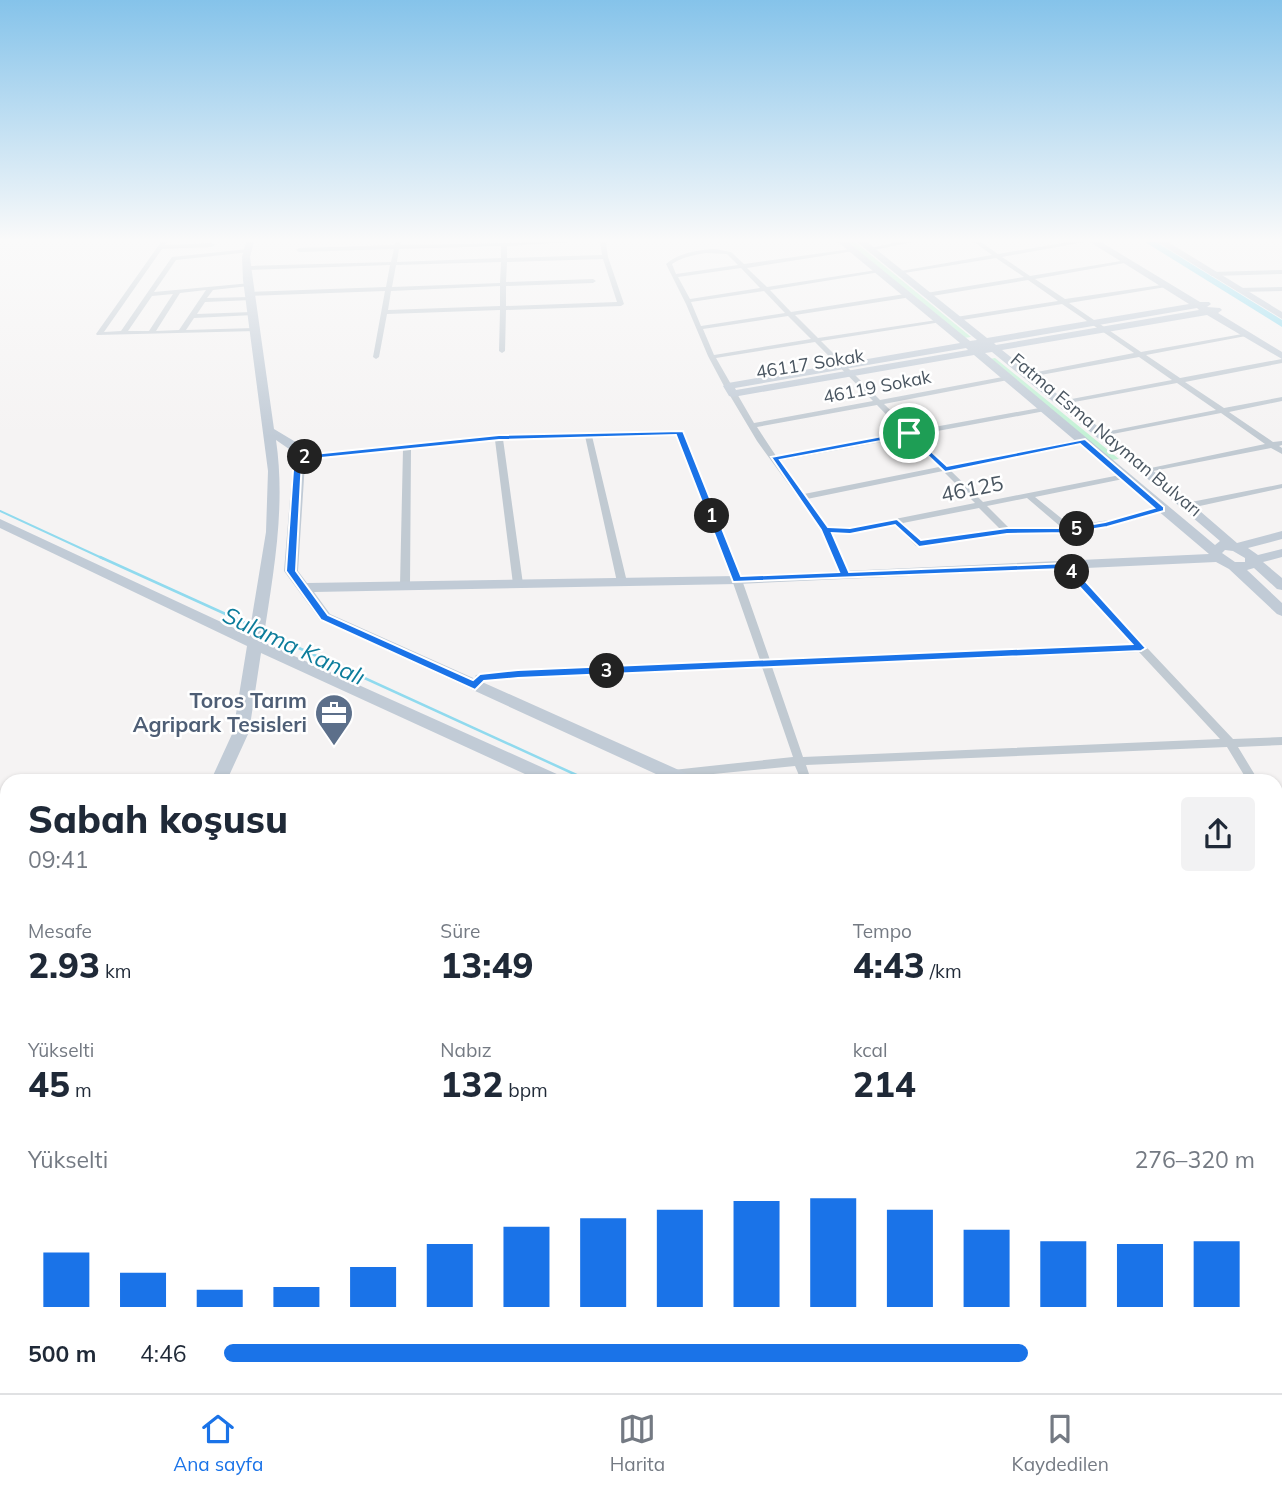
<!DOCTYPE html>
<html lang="tr">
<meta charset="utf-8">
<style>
body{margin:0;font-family:Mulish,sans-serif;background:#f2f2f3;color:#1f2937;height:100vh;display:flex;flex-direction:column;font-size:26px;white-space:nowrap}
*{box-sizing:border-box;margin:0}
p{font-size:23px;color:#747a83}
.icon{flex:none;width:38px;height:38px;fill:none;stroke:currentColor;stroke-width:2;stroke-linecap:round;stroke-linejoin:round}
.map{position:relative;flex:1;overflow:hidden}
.sheet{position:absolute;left:0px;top:774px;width:1283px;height:620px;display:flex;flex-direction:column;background:#fff;border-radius:21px 21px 0 0;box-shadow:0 2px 5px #0004}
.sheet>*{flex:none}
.pin{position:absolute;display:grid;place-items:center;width:60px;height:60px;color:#fff;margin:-30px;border:4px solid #fff;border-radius:50%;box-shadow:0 2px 7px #0007}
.km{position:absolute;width:35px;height:35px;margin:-18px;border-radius:50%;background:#222;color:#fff;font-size:19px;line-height:35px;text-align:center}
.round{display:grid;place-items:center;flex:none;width:74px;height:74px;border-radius:7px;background:#f2f2f3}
.head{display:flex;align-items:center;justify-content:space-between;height:119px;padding:0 28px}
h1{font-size:38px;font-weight:800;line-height:52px}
.figures{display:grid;grid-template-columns:repeat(3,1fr);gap:10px;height:119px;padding:7px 28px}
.figures div{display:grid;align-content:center}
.figures b{font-size:35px;font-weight:800}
.figures small{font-size:19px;font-weight:400}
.figures p{font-size:19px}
.chart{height:196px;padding:14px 28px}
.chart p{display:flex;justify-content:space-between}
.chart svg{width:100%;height:126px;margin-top:7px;stroke:#1a73e8;stroke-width:6}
ul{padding:0 28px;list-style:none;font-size:23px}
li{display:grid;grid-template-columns:112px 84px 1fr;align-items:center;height:52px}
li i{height:18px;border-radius:9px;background:#1a73e8}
.tab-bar{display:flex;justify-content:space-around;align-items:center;height:98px;border-top:2px solid #e0e1e3;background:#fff;font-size:19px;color:#747a83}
.tab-bar a{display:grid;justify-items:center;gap:4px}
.tab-bar .active{color:#1a73e8}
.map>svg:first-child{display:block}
.green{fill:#c3f1d5}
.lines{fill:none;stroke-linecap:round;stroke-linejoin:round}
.stream-far3{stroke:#90daee;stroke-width:2}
.stream-far2{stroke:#90daee;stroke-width:2.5}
.stream-far1{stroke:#90daee;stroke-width:3.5}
.stream{stroke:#90daee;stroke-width:4.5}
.river{fill:#90daee;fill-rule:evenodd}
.street{fill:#c1cad2;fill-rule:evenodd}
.secondary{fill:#c1cbd6;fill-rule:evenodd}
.route{fill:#1a73e8;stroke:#fff;stroke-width:2;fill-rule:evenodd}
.labels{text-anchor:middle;stroke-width:5;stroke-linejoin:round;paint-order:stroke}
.far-street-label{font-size:18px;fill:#4a5661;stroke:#fff}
.street-label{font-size:21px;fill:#4a5661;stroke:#fff}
.service-label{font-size:21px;font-weight:bold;fill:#4e5e75;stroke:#fff;text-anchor:end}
.water-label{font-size:23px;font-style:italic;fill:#0c7c9b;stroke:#fff}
</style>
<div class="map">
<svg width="1282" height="1393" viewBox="0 0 1282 1393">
<rect width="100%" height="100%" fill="#f5f3f3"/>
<g class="green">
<polygon points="846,242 855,242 971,337 964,338"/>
<polygon points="995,358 1119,459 1112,460 989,359"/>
</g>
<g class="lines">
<polyline class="stream-far3" points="0,511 104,559"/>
<g class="stream-far2">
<polyline points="100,557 252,626"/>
<polyline points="264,632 583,778"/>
</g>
<polyline class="stream-far1" points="579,776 588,780"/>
<polyline class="stream" points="1276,1094 1282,1097"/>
<polygon class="river" points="1145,242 1156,242 1282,320 1282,327"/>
<g class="street">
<path d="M161 242H167L165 245 212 243 215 245 212 247 162 249 104 332 121 331 172 257 248 249 250 250V252L176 260 154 292 251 283 252 284 249 286 213 290 207 298 250 297 253 299 252 300 205 302 197 314 252 312 254 313V315L194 318 186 330 254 328 257 330 256 331 97 335 96 334ZM206 290 179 330 156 331 180 293ZM173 294 149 331H128L152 296Z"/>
<path d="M395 242H401L400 245 571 242 507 246V258L602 255 600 242H606L608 257 624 304 621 306 506 310 505 351 502 353 499 351 500 310 387 314 379 357 376 359 373 357 385 291 250 296 247 294 250 292 386 287 390 265 247 270 244 268 247 266 391 262 394 249 299 252 296 250 299 248 394 245ZM501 246V258L397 262 399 249ZM603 259 617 302 506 306V286L593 283 596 281 593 279 506 282 507 262ZM501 262 500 283 392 287 396 265ZM500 286V306L388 310 391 291Z"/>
<polygon points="898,242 913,242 869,251 866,249"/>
<polygon points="974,242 981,242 998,254 1068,242 1084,242 1002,257 1030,276 1127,260 1130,262 1035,279 1065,299 1168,284 1168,286 1166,287 1069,303 1141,352 1248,333 1249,334 1246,336 1146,355 1180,378 1282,359 1282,363 1185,382 1224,408 1282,397 1282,401 1229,412 1273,442 1282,441 1282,445 1279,446 1282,448 1282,454 1271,448 1143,473 1143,469 1146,469 1265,444 1221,413 1097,437 1097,433 1100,433 1216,410 1177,383 1058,405 1058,401 1061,401 1172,380 1139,357 1024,378 1023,376 1027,374 1134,353 1062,304 956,321 953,319 956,317 1058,301 1028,280 926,297 923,295 926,293 1024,277 996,258 898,274 895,272 992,255"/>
<path d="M715 249 731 252 744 264 851 249 854 251 747 268 767 287 877 270 880 272 770 290 791 312 905 294 908 296 905 298 795 315 818 338 937 320V322L935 323 821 341 880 400 1008 376 1012 378 1008 380 884 404 912 431 1045 407 1049 409 1045 411 916 435 946 466 1081 439 1085 441 1081 443 950 470 983 502 1125 474H1128V478L1035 497 1071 526 1122 518 1161 506 1165 509 1145 517 1123 523 1070 533 1007 534 919 547 916 546 895 525 850 534 831 532 850 575 848 577H842L821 529 757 441 729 394 736 392 754 423 873 401 815 342 716 358 732 386 725 388 708 356 686 304 666 264C679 253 697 250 715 249ZM706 253 727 254 738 265 676 274 672 264C682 257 694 255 706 253ZM741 268 760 288 690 299 678 277ZM764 291 785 313 701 326 691 302ZM788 316 811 339 714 355 703 329ZM877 405 904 433 776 456 757 427ZM908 437 939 467 804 494 779 461ZM943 471 975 503 850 528 828 527 807 499ZM1027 498 1061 527 1009 528 987 506ZM979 508 1000 529 921 541 903 523Z"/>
<polygon points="1282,270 1282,274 1212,276 1209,274 1212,272"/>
<polygon points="1282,287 1282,291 1239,292 1236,290 1239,288"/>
<path d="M680 431 684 433 742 580 770 660 1133 645 1062 568 1060 566 1065 563 1068 564 1233 739 1282 737V745L1238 747 1258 780H1247L1227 747 806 765 811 780H801L795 766 673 778 669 777 667 774 669 771 673 770 793 757 762 667 518 678 483 681 479 689 475 690 470 686 476 675 518 670 760 660 732 580 677 435 592 436 627 582 622 585 617 582 585 436 503 439 523 584 518 587 513 584 495 440 411 449 410 586 405 589 400 586 403 449 298 460 294 458 298 456 499 435ZM1139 652 1220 739 803 757 772 667Z"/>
<polygon points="1282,484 1282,488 1186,509 1182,506 1186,503"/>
<path d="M1276 809 1282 813V828C1274 825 1275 817 1276 809Z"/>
</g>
<g class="secondary">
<path d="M246 242H254L250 257 253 280 274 429 299 444 305 463 298 571 307 583 737 576 1209 554 974 355 733 397 729 396 723 386 728 383 960 343 838 242H848L970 341 977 340 857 242H867L987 338 1189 304 1090 242H1101L1200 302H1209L1211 304 1207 307 1220 308 1222 310 1218 313 1282 352V359L1207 315 1002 350 1150 468 1237 543 1282 531V539L1248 548 1258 555 1282 549V557L1263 562 1282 578V590L1277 589 1254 568 1247 570 1282 603V616L1277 614 1229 569 1216 562 737 584 314 592 330 614 690 775 693 780H669L320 620 284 571 293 463 289 449 276 440C286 509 273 574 263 642L559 775 562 780H538L261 653 249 732 227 780H211L233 732 247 646 0 528V519L249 635 266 532 268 471 243 280 242 257ZM1197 308 1199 310 996 345 994 343ZM966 348 968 350 736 390 735 388ZM992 352 1142 474 1220 541 1215 545 985 353ZM1225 550 1233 551 1245 558V562H1235L1222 553Z"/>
<polygon points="1157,242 1168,242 1282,312 1282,319"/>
<polygon points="1276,1027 1282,1029 1282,1050 1276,1048"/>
<polygon points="1276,1103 1282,1105 1282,1128 1276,1126"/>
<polygon points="7,1342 7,1386 10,1386 0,1391 0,1345"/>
</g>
</g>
<linearGradient id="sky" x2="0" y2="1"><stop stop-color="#85c3ea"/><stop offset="0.55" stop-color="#fafafa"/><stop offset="1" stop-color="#fafafa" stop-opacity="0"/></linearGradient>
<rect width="1282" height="437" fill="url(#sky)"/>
<path class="route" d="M683 431 741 576 839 572 821 530 771 457 909 431 947 466 1085 439 1164 507V511L1107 527 1070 533 1007 534 919 547 895 525 850 534 832 533 849 572 1069 563 1146 648 1141 651 518 678 484 681 475 690 321 620 286 571 294 456 499 435ZM676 435 733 582 1063 569 1132 644 518 670 480 674 473 680 328 615 296 571 302 460 499 440ZM907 436 945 472 1080 444 1154 508 1105 522 1070 528H1007L921 540 897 519 850 528 828 527 780 460Z"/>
<defs>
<symbol id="office-pin" viewBox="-11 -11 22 30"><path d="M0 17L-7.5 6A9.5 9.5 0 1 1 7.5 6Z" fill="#5c6f8a" stroke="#fff"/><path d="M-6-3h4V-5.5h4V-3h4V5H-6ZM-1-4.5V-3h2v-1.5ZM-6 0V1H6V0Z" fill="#fff"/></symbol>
</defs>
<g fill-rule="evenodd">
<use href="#office-pin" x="312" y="691" width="44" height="60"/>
</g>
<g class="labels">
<g class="far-street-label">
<text transform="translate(810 364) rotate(-9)" y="6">46117 Sokak</text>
<text transform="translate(877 387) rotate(-11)" y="6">46119 Sokak</text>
<text transform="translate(1106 435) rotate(40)" y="6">Fatma Esma Nayman Bulvarı</text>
</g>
<g class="street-label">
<text transform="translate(972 489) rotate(-11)" y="7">46125</text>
</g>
<g class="service-label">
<text x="307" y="708">Toros Tarım<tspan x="307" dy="24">Agripark Tesisleri</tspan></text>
</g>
<g class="water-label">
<text transform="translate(294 646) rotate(25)" y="8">Sulama Kanalı</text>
</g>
</g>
</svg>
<div class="pin" style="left:909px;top:433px;background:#1e9e55"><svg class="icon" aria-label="arrive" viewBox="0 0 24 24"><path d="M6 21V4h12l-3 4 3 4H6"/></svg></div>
<b class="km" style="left:712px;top:516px">1</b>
<b class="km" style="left:305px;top:457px">2</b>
<b class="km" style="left:607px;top:671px">3</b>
<b class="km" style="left:1072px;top:572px">4</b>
<b class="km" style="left:1077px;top:529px">5</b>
<section class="sheet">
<div class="head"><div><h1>Sabah koşusu</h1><p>09:41</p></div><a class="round"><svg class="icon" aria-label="share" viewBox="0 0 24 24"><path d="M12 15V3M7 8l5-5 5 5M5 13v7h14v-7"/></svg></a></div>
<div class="figures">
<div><p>Mesafe</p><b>2.93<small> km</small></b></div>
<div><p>Süre</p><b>13:49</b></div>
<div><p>Tempo</p><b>4:43<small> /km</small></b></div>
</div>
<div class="figures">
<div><p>Yükselti</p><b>45<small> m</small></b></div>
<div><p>Nabız</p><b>132<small> bpm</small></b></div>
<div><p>kcal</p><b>214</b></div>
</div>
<div class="chart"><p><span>Yükselti</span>276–320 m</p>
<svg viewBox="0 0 160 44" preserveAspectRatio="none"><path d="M5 44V25M15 44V32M25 44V38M35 44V37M45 44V30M55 44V22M65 44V16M75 44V13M85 44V10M95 44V7M105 44V6M115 44V10M125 44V17M135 44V21M145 44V22M155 44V21"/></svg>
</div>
<ul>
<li><b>500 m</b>4:46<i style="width:78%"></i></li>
</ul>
</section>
</div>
<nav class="tab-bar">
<a class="active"><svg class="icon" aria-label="home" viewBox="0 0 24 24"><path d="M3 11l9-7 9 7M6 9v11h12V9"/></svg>Ana sayfa</a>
<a><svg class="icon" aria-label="map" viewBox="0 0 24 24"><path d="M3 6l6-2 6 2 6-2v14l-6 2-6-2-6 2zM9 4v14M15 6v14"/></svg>Harita</a>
<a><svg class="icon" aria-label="saved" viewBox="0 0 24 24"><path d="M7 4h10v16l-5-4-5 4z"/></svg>Kaydedilen</a>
</nav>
